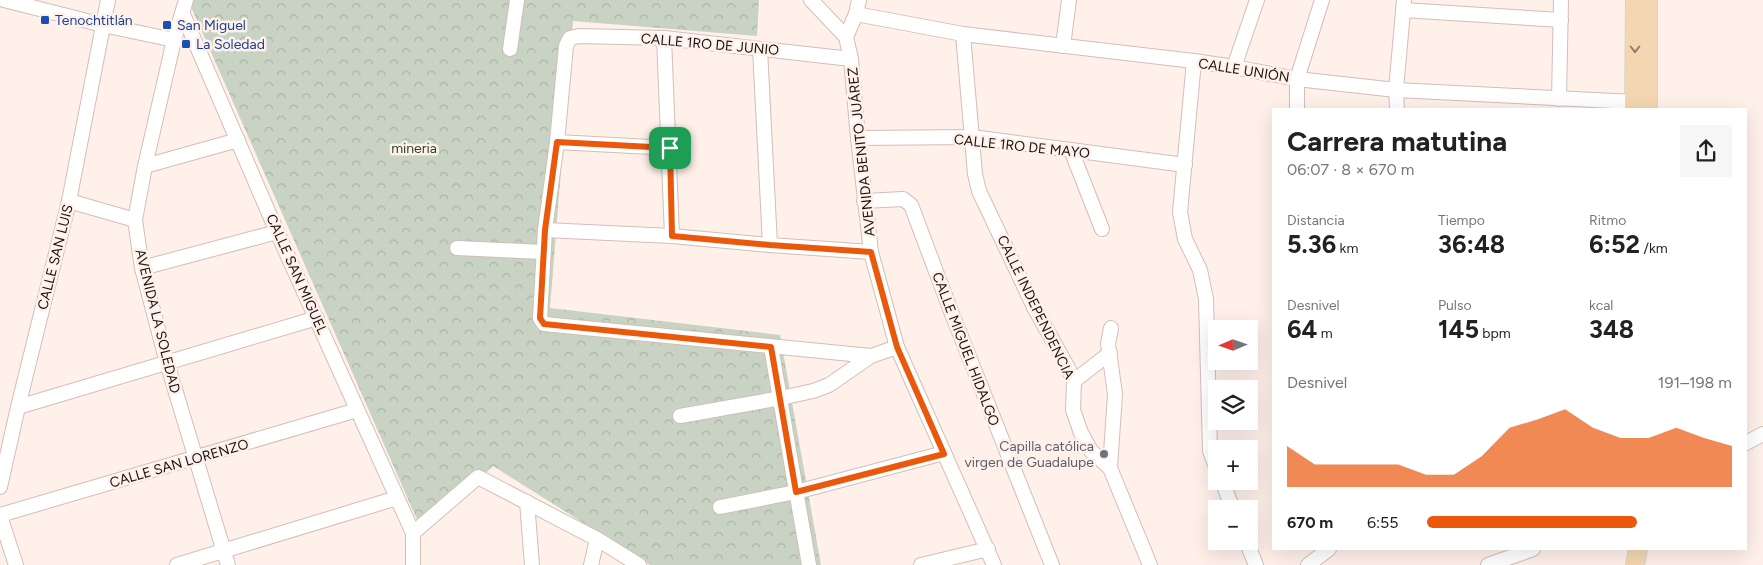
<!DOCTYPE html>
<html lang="es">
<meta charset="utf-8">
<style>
body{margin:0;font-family:Figtree,sans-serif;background:#f6f6f6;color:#222;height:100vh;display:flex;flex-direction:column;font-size:19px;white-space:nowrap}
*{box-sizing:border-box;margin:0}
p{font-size:16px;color:#767676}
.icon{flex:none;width:28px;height:28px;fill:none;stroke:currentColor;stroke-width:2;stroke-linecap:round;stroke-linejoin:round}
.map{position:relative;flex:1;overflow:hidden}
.panel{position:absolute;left:1272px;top:108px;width:475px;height:442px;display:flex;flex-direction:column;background:#fff;border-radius:0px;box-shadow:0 5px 20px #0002}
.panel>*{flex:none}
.needle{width:32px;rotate:268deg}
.fabs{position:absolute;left:1208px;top:320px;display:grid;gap:10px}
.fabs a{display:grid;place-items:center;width:50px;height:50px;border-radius:0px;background:#fff;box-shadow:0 5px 20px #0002;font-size:25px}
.pin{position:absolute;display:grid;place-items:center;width:42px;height:42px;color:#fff;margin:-21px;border-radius:10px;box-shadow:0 2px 8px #0006}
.round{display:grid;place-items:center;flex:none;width:52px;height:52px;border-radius:0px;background:#f6f6f6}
.summary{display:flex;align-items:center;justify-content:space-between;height:85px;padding:0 15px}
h1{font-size:28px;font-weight:700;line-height:38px}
.figures{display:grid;grid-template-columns:repeat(3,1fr);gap:8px;height:85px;padding:5px 15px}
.figures div{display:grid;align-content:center}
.figures b{font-size:25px;font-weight:700}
.figures small{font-size:14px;font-weight:400}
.figures p{font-size:14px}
.chart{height:140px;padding:10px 15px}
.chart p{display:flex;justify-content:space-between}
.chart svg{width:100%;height:90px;margin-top:5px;fill:#ea580c;opacity:.7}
ul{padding:0 15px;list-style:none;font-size:16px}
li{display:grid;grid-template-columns:80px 60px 1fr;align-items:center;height:38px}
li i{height:12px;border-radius:6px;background:#ea580c}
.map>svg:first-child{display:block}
.forest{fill:url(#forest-crowns)}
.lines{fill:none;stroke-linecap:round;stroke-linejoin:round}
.minor-casing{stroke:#d1bfb8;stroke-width:16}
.major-casing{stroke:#d5d4d4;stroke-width:20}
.minor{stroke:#fff;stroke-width:14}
.major{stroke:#f4d7b2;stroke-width:18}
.oneway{stroke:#917e69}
.route-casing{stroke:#fff;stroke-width:10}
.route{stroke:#ea580c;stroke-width:6}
.transit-dot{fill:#1a4fb4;stroke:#fff0ea;stroke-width:2}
.worship-dot{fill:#6b7280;stroke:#fff0ea;stroke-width:2}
.labels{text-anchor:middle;stroke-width:5;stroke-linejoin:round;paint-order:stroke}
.transit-label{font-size:14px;fill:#164399;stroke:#fff0ea;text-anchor:start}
.street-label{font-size:14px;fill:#18120f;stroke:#fff0ea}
.park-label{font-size:14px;fill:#2c4721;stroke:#fff0ea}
.worship-label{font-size:14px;fill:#5b616d;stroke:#fff0ea;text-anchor:end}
</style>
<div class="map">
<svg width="1763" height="565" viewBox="0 0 1763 565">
<defs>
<pattern id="forest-crowns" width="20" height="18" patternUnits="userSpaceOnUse" patternTransform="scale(1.25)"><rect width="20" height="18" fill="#c8d3c3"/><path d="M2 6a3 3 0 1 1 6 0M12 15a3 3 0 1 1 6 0" fill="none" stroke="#abb4a6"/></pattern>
</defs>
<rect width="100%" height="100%" fill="#fff0ea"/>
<polygon class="forest" points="188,0 759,0 757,36 573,21 550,308 780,335 821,565 650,565 493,466 423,533"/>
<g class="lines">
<defs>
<g id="minor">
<polyline points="4,0 103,25 174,40"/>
<polyline points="186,0 174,40 145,166 135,220 142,268 167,363 228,565"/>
<polyline points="811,0 846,37 851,59 858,138 871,252 897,347 994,565"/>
<polyline points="1403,10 1561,20"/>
<polyline points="183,14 277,232 413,533 413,565"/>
<polyline points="856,14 963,34 1194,61 1234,67 1297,79 1396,90 1634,102"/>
<polyline points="963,34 975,174 979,191 1034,307 1068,368 1074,381 1073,410 1081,433 1091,451 1110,468 1150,565"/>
<polyline points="846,37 856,14 859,0"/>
<polyline points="664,38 672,236"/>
<polyline points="1063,46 1069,0"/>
<polyline points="510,49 517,0"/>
<polyline points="760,49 770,245"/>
<polyline points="851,59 664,38 579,36 570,38 566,46 557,142 545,230 540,318 544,324 871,356 897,347"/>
<polyline points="1194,61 1180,212 1185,239 1200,270 1206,299 1210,451 1216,467"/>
<polyline points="1234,67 1257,0"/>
<polyline points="1559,99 1561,0"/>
<polyline points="1297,109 1297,79 1322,0"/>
<polyline points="1397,109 1396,90 1404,0"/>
<polyline points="858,138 972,137 1185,165"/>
<polyline points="557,142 670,148"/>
<polyline points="1071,150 1102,229"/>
<polyline points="145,166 238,140"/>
<polyline points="69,201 135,220"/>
<polyline points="864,201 903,199 911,205 952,314 1052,565"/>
<polyline points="545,230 672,236 770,245 871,252"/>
<polyline points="457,248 543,252"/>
<polyline points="142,268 277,232"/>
<polyline points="771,347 809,565"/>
<polyline points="1074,381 1110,353"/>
<polyline points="18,407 317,318"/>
<polyline points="680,416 781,398 813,391 829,385 871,356"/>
<polyline points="1746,443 1763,434"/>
<polyline points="1110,468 1115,394 1108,344 1111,328"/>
<polyline points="1222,481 1233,509"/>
<polyline points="0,487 18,407 69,201 108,0"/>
<polyline points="527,502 532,565"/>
<polyline points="720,507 796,492 944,453"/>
<polyline points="0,515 357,410"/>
<polyline points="0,516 16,565"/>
<polyline points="413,533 478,477 597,539 639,565"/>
<polyline points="1246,541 1256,565"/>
<polyline points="177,565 397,498"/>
<polyline points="591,565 597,539"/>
<polyline points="921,565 988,549"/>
<polyline points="1308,565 1329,549"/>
<polyline points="1488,565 1533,549"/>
</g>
<g id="major">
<polyline points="1634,109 1635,0"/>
<polyline points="1648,109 1648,0"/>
<polyline points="1635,565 1638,549"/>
</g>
</defs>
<use href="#minor" class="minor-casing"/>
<use href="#major" class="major-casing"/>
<use href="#minor" class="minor"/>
<use href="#major" class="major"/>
</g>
<defs><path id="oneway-chevron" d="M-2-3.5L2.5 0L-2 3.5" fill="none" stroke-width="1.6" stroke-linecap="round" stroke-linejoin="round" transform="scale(1.25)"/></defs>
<use class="oneway" href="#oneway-chevron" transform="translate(1635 49) rotate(90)"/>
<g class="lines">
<defs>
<polygon id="route" points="557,142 670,148 672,236 770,245 871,252 897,347 944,454 796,492 771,347 544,324 540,318 545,230"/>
</defs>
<use href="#route" class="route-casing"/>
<use href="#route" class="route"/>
</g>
<g class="transit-dot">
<rect x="40" y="15" width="10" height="10" rx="2.5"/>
<rect x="162" y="20" width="10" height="10" rx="2.5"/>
<rect x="181" y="39" width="10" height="10" rx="2.5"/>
</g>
<circle class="worship-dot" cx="1104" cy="454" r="5"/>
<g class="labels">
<g class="transit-label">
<text x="55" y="25">Tenochtitlán</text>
<text x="177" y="30">San Miguel</text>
<text x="196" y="49">La Soledad</text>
</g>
<g class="street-label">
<text transform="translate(710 44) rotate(5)" y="5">CALLE 1RO DE JUNIO</text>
<text transform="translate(1244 70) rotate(9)" y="5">CALLE UNIÓN</text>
<text transform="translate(1022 146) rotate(6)" y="5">CALLE 1RO DE MAYO</text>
<text transform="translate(861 152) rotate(-96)" y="5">AVENIDA BENITO JUÁREZ</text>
<text transform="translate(55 257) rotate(-76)" y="5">CALLE SAN LUIS</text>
<text transform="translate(297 274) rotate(66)" y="5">CALLE SAN MIGUEL</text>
<text transform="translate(1036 307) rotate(64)" y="5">CALLE INDEPENDENCIA</text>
<text transform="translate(158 321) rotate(76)" y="5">AVENIDA LA SOLEDAD</text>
<text transform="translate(966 349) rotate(69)" y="5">CALLE MIGUEL HIDALGO</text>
<text transform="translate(179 463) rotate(-16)" y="5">CALLE SAN LORENZO</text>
</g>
<g class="park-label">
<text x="414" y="153">mineria</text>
</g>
<g class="worship-label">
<text x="1094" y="451">Capilla católica<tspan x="1094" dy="16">virgen de Guadalupe</tspan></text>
</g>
</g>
</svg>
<div class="fabs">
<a><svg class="needle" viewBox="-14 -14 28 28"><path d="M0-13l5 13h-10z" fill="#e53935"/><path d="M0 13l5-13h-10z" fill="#767676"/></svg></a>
<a><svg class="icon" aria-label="layers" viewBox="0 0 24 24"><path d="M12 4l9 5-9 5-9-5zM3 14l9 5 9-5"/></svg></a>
<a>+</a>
<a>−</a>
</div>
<div class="pin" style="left:670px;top:148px;background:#1e9e55"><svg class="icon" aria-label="arrive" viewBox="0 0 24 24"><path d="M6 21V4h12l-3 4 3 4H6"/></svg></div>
<section class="panel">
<div class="summary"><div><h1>Carrera matutina</h1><p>06:07 · 8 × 670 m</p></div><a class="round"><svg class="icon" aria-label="share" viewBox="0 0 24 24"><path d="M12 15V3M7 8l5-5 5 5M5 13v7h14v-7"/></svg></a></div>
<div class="figures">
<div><p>Distancia</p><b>5.36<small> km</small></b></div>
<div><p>Tiempo</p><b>36:48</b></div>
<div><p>Ritmo</p><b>6:52<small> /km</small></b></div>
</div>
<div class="figures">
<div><p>Desnivel</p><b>64<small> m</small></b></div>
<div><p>Pulso</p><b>145<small> bpm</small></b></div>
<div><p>kcal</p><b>348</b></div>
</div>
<div class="chart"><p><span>Desnivel</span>191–198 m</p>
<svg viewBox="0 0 160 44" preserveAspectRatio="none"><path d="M0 44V24L10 33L20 33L30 33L40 33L50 38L60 38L70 29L80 15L90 11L100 6L110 15L120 20L130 20L140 15L150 20L160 24V44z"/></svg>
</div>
<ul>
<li><b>670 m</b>6:55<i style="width:69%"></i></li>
</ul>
</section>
</div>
